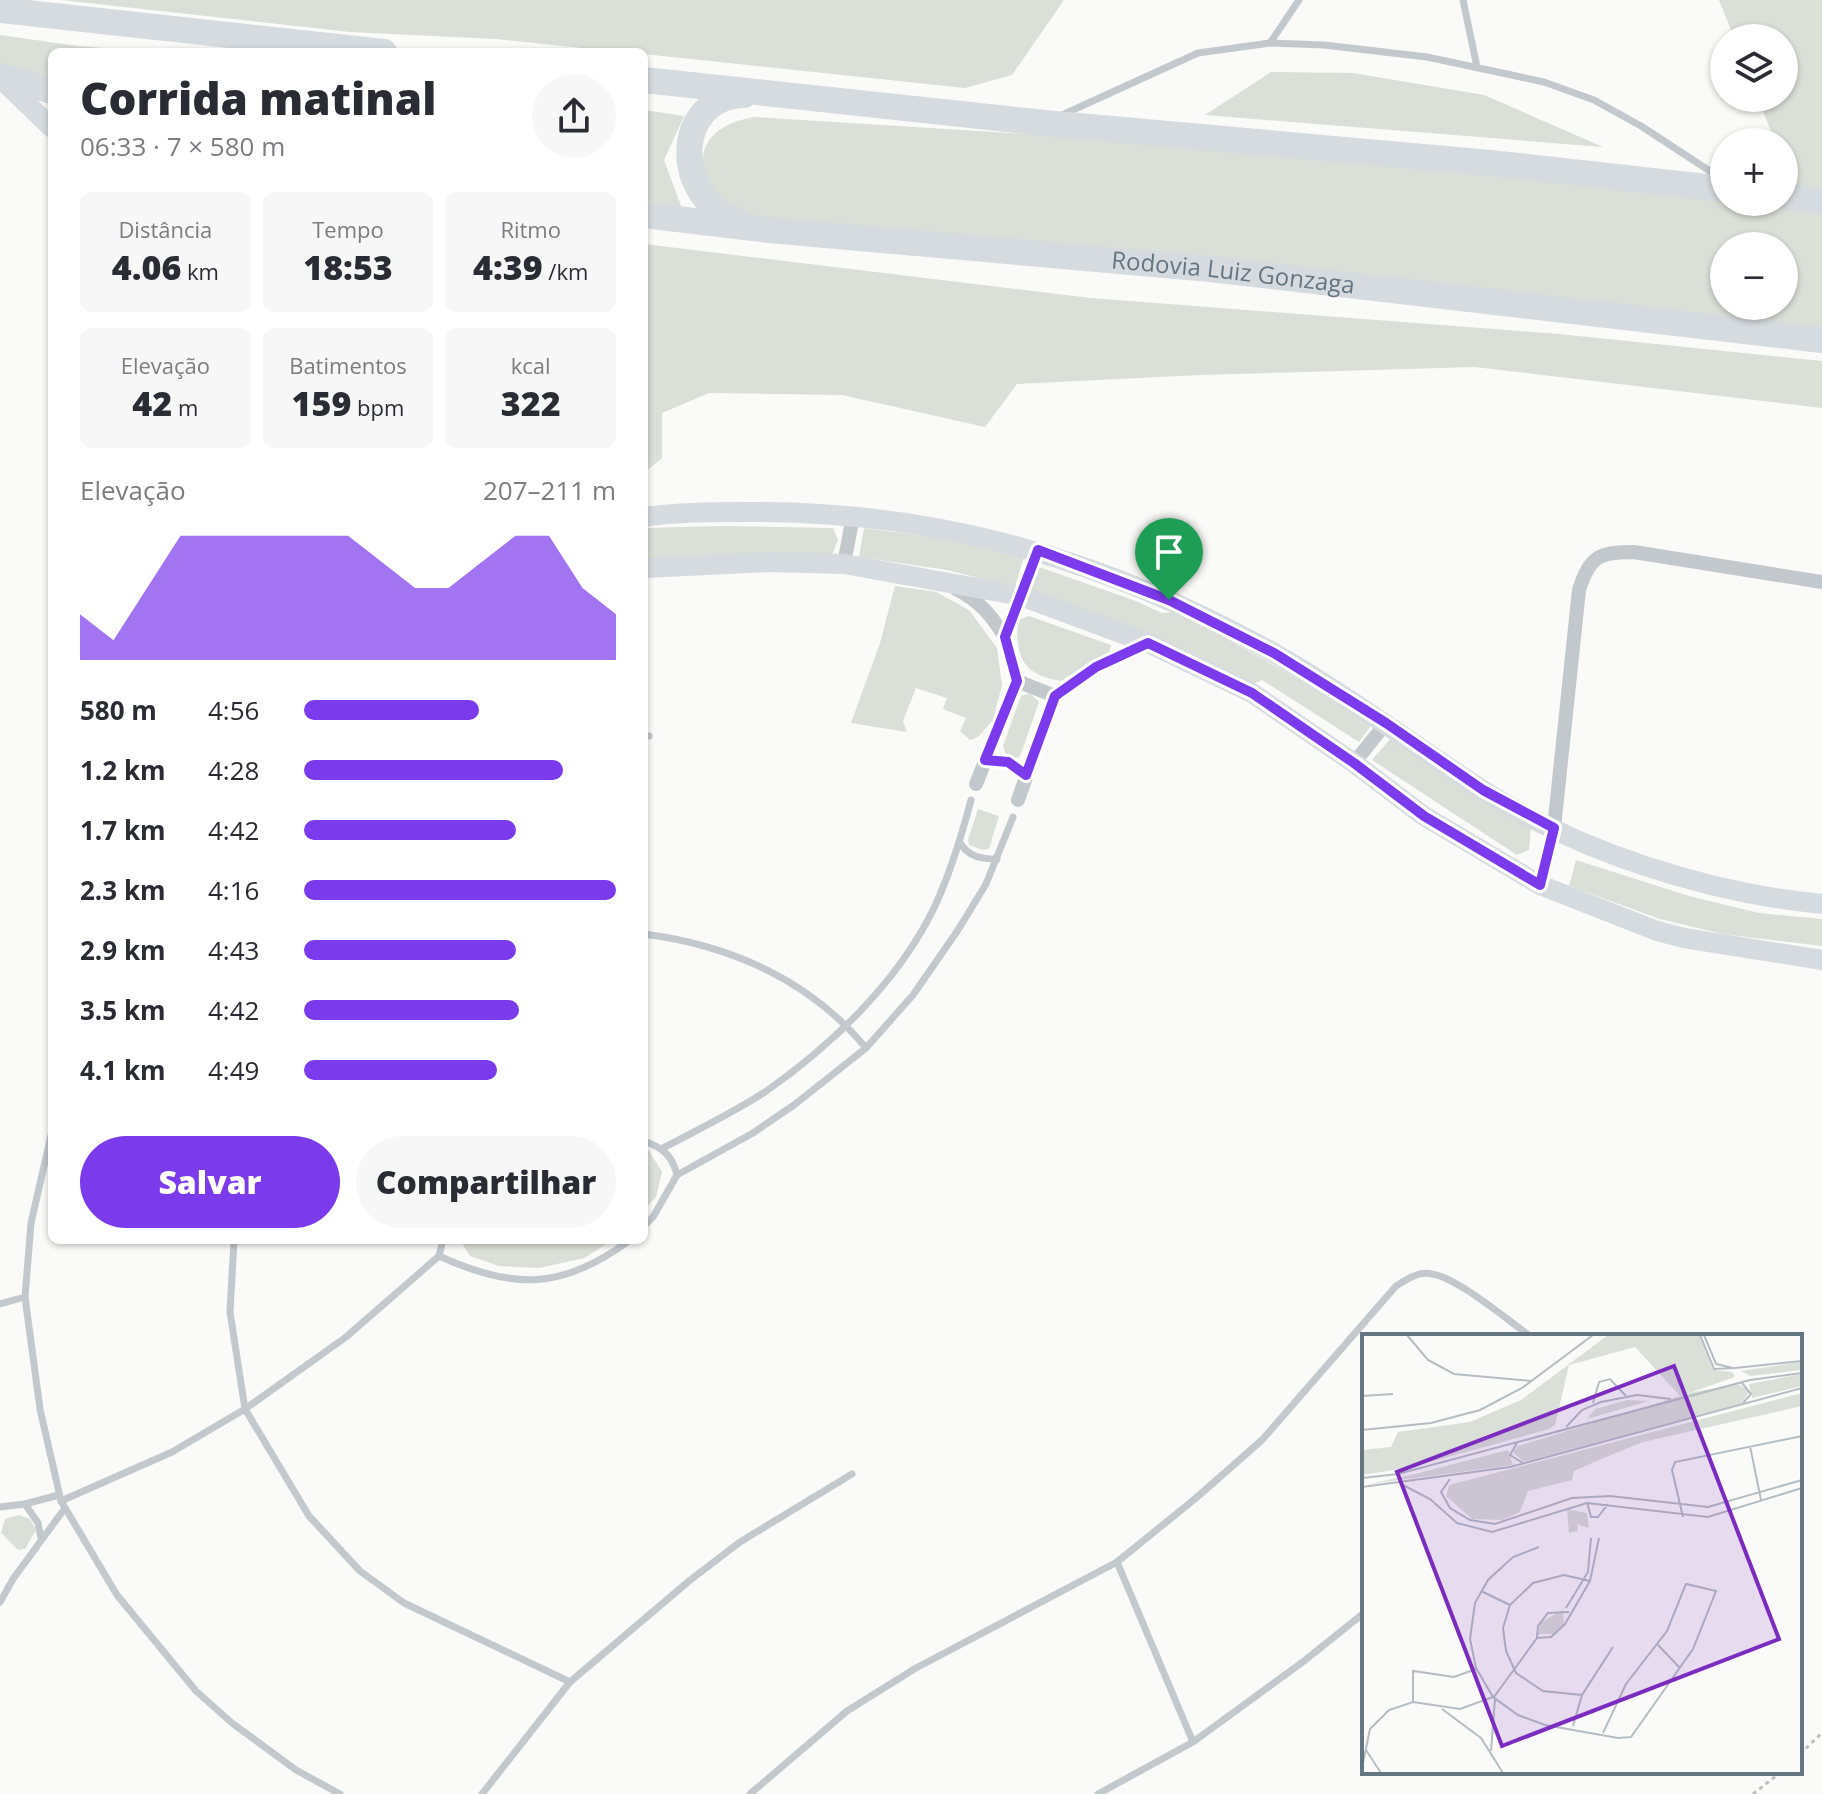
<!DOCTYPE html>
<html lang="pt">
<meta charset="utf-8">
<style>
body{margin:0;font-family:"Open Sans",sans-serif;background:#f7f7f7;color:#2b2b33;height:100vh;display:flex;flex-direction:column;font-size:30px;white-space:nowrap}
*{box-sizing:border-box;margin:0}
p{font-size:26px;color:#7c7c81}
.icon{flex:none;width:44px;height:44px;fill:none;stroke:currentColor;stroke-width:2;stroke-linecap:round;stroke-linejoin:round}
.map{position:relative;flex:1;overflow:hidden}
.side{position:absolute;left:48px;top:48px;width:600px;height:1196px;display:flex;flex-direction:column;background:#fff;border-radius:12px;box-shadow:0 2px 6px #0004}
.side>*{flex:none}
.fabs{position:absolute;left:1710px;top:24px;display:grid;gap:16px}
.fabs a{display:grid;place-items:center;width:88px;height:88px;border-radius:50%;background:#fff;box-shadow:0 2px 6px #0004;font-size:40px}
.pin{position:absolute;display:grid;place-items:center;width:68px;height:68px;color:#fff;margin:-82px -34px;border-radius:50% 50% 50% 0;rotate:-45deg;box-shadow:0 0 8px #0007}
.pin .icon{rotate:45deg}
.round{display:grid;place-items:center;flex:none;width:84px;height:84px;border-radius:42px;background:#f7f7f7}
.summary{display:flex;align-items:center;justify-content:space-between;height:136px;padding:0 32px}
h1{font-size:44px;font-weight:800;line-height:60px}
.metrics{display:grid;grid-template-columns:repeat(3,1fr);gap:12px;height:136px;padding:8px 32px}
.metrics div{display:grid;align-content:center;border-radius:12px;background:#f7f7f7;text-align:center}
.metrics b{font-size:34px;font-weight:800}
.metrics small{font-size:22px;font-weight:400}
.metrics p{font-size:22px}
.chart{height:224px;padding:16px 32px}
.chart p{display:flex;justify-content:space-between}
.chart svg{width:100%;height:144px;margin-top:8px;fill:#7c3aed;opacity:.7}
.button{display:flex;gap:16px;margin-top:auto;padding:16px 32px}
.button a{flex:1;height:92px;border-radius:48px;background:#7c3aed;color:#fff;font-size:32px;font-weight:800;line-height:92px;text-align:center}
.button a+a{background:#f7f7f7;color:#2b2b33}
ul{padding:0 32px;list-style:none;font-size:26px}
li{display:grid;grid-template-columns:128px 96px 1fr;align-items:center;height:60px}
li i{height:20px;border-radius:10px;background:#7c3aed}
.map>svg:first-child{display:block}
.green{fill:#dadfd7;fill-rule:evenodd}
.lines{fill:none;stroke-linecap:round;stroke-linejoin:round}
.path{stroke:#bbbfc2;stroke-width:3;stroke-dasharray:4 4;stroke-linecap:butt}
.lane{stroke:#c3c8cc;stroke-width:7}
.street{stroke:#c3c8cc;stroke-width:14}
.secondary{stroke:#d6dbdf;stroke-width:20}
.highway{stroke:#d6dbdf;stroke-width:26}
.route-casing{stroke:#fff;stroke-width:16}
.route{stroke:#7c3aed;stroke-width:10}
.labels{text-anchor:middle;stroke-width:8;stroke-linejoin:round;paint-order:stroke}
.street-label{font-size:24px;fill:#657683;stroke:#fff}
.inset-road{fill:none;stroke:#b5bdc2;stroke-width:2}
.view{fill:#7b2cbf;fill-opacity:0.15;stroke:#7b2cbf;stroke-width:4}
.inset-edge{fill:none;stroke:#657683;stroke-width:4}
</style>
<div class="map">
<svg width="1822" height="1794" viewBox="0 0 1822 1794">
<rect width="100%" height="100%" fill="#fafaf8"/>
<g class="green">
<polygon points="61,0 1064,0 1012,75 965,88 644,54 644,52 621,52 496,39 350,32"/>
<path d="M1719 0H1822V340L750 219 714 201C710 191 704 180 703 170 699 136 725 122 754 117L1491 163 1724 189V202H1784L1794 188 1784 164V142H1775L1758 98H1784V38H1734ZM1724 246H1784V306H1724Z"/>
<polygon points="0,35 78,46 153,52 52,52 52,82 0,66"/>
<polygon points="1271,72 1353,73 1484,95 1603,147 1205,115"/>
<polygon points="644,110 684,116 664,160 683,211 644,206"/>
<polygon points="644,244 1091,298 1559,334 1822,361 1822,408 1475,367 1199,375 1017,384 985,427 842,395 709,393 662,413 662,458 644,473"/>
<polygon points="722,526 833,528 838,540 832,555 644,561 644,528"/>
<polygon points="864,528 956,540 1024,557 1015,587 947,570 859,557"/>
<polygon points="1039,567 1136,601 1162,613 1179,612 1368,718 1370,727 1359,742 1262,680 1253,684 1029,589"/>
<polygon points="895,586 936,592 969,610 997,648 1002,685 993,720 978,737 970,740 960,731 966,718 943,709 947,698 916,688 903,721 907,732 851,723 880,643"/>
<path d="M1029 616 1111 645 1108 655 1092 661 1061 681C1023 675 1015 658 1018 620Z"/>
<polygon points="1030,693 1039,702 1020,756 1013,759 1006,755 1003,746 1021,696"/>
<polygon points="1391,738 1531,828 1529,850 1517,855 1372,760"/>
<polygon points="978,809 999,816 989,849 983,850 969,845 968,840"/>
<polygon points="1576,860 1689,896 1759,913 1822,919 1822,946 1723,934 1660,919 1569,886"/>
<polygon points="644,1148 648,1149 662,1172 656,1197 644,1210"/>
<polygon points="460,1240 613,1240 584,1258 539,1268 499,1266 470,1256"/>
<polygon points="19,1515 30,1519 36,1530 25,1549 18,1550 1,1533 5,1519"/>
</g>
<g class="lines">
<g class="path">
<polyline points="1800,1754 1822,1733"/>
<polyline points="1753,1794 1781,1772"/>
</g>
<g class="lane">
<polyline points="1463,0 1477,67"/>
<polyline points="1270,43 1299,0"/>
<polyline points="1062,115 1198,53 1270,43 1324,45 1427,57 1544,82 1594,100 1641,126 1722,179"/>
<polyline points="644,736 649,736"/>
<path d="M960 843C969 857 981 859 997 859"/>
<path d="M644 934C730 945 810 980 866 1048"/>
<polyline points="52,1131 31,1223 25,1297 40,1409 61,1501 117,1595 196,1691 232,1723 296,1770 340,1794"/>
<path d="M644 1141C663 1148 672 1155 677 1175"/>
<path d="M663 1148C697 1130 733 1113 765 1092 831 1046 897 983 933 910 950 875 961 838 971 800"/>
<polyline points="644,1226 653,1217 677,1175 753,1133 794,1105 866,1048 913,995 958,930 986,884 1013,817"/>
<polyline points="234,1240 230,1312 245,1409 309,1516 360,1571 404,1603 570,1682"/>
<path d="M443 1240 439 1256C513 1290 563 1290 630 1240"/>
<polyline points="0,1304 25,1297"/>
<polyline points="61,1501 172,1452 245,1409 346,1337 439,1256"/>
<polyline points="25,1504 38,1523 41,1538"/>
<polyline points="0,1507 25,1504 59,1495"/>
<polyline points="1117,1562 1193,1742"/>
<polyline points="0,1602 13,1579 65,1508"/>
<polyline points="482,1794 570,1682 689,1581 740,1542 852,1474"/>
<path d="M750 1794 847 1711 916 1668 1117 1562 1196 1498 1262 1440 1396 1286C1407 1279 1419 1271 1432 1274 1458 1278 1506 1319 1530 1336"/>
<polyline points="1098,1794 1193,1742 1304,1661 1364,1613"/>
</g>
<g class="street">
<polyline points="1038,550 1005,637 1017,681 1055,696 1096,667 1148,643"/>
<polyline points="844,564 853,516"/>
<path d="M956 589C980 601 991 615 1005 637"/>
<polyline points="985,760 1008,762 1026,775"/>
<polyline points="1354,763 1386,723"/>
<polyline points="976,784 1017,681"/>
<polyline points="1018,800 1055,696"/>
<path d="M1540 885 1554 828 1579 590C1590 556 1599 552 1634 552L1822 582"/>
</g>
<g class="secondary">
<polyline points="0,78 52,128"/>
<path d="M644 517C678 512 711 512 746 512 937 510 1107 560 1274 653 1346 694 1412 744 1481 789 1579 852 1707 893 1822 904"/>
<polyline points="644,568 767,562 844,564 1021,596 1148,643 1252,693 1354,763 1424,816 1540,885 1657,931 1684,938 1822,960"/>
</g>
<g class="highway">
<polyline points="0,10 384,52"/>
<polyline points="0,76 52,91"/>
<polyline points="644,80 1045,123 1491,163 1724,189"/>
<polyline points="1784,197 1822,201"/>
<path id="s1" d="M644 215 769 230 1210 269 1822 340"/>
<path d="M739 221C671 199 673 97 744 95"/>
</g>
</g>
<g class="lines">
<defs>
<polygon id="route" points="1038,550 1169,600 1274,653 1386,723 1483,790 1554,828 1540,885 1424,816 1354,763 1252,693 1148,643 1096,667 1055,696 1026,775 1008,762 985,760 1017,681 1005,637"/>
</defs>
<use href="#route" class="route-casing"/>
<use href="#route" class="route"/>
</g>
<g class="labels">
<g class="street-label">
<text dy="8" stroke="none"><textPath href="#s1" startOffset="592">Rodovia Luiz Gonzaga</textPath></text>
</g>
</g>
<g transform="translate(1362 1334)">
<rect width="440" height="440" fill="#fafaf8"/>
<path d="M246 1H337L351 36 370 38 373 43 327 59 376 50 388 57 378 71 162 128 151 118 156 112 318 62 273 13 207 31 193 91 187 95 50 133 0 141V116L29 113 36 98 108 88 159 66ZM440 28V36L388 42 379 37ZM440 40V52L390 64 387 50ZM440 59V72L281 108 239 125 212 137 210 146 166 157 158 178 140 186 110 185 84 162 87 151ZM266 66 287 67 225 85 233 75ZM146 116 151 131 7 150 49 141ZM205 175 225 179 227 194 215 190 216 197 207 199ZM201 276 202 290 191 300H176L179 288Z" fill="#dadfd7"/>
<path class="inset-road" d="M45 1 66 26 92 40 169 47M338 1 352 35 373 34M342 1 354 30 371 34M373 34 440 27M380 49 389 60 381 69M0 62 31 60M231 69 237 48 248 45 264 62M204 93 220 76 239 68 275 61 309 65M0 96 69 89 118 76 160 54 231 1M155 109 148 121 161 129M388 112 399 166M0 144 36 140 388 46 440 39M88 145 79 158 88 174 108 186 133 190 210 164 248 162 346 173 440 146M39 150 68 165 95 189 130 198 225 169 346 183 440 154M0 153 148 133 440 54M225 168 229 183H236L246 170M321 183 310 136 313 128 440 102M177 213 151 223 126 246 113 269 108 305 114 334 131 363 156 381 183 391 256 404 269 403 331 315 354 257 324 250 305 297 264 350 241 399M119 257 148 271M204 274 226 238 229 204M207 278 186 279 176 292 175 304 189 303 203 290 228 247 237 204M296 311 318 334M220 361 181 357 154 339 144 317 141 294 148 271 171 249 202 241 228 247M132 363 175 304M51 368V337L92 343 114 335M80 375 119 404 141 439M211 392 220 361 251 313M4 416 19 439M129 417 133 365M0 434 8 395 27 376 51 368 98 375 131 363"/>
<path class="view" d="M312 32 417 305 140 412 35 138Z"/>
<rect width="440" height="440" class="inset-edge"/>
</g>
</svg>
<div class="fabs">
<a><svg class="icon" aria-label="layers" viewBox="0 0 24 24"><path d="M12 4l9 5-9 5-9-5zM3 14l9 5 9-5"/></svg></a>
<a>+</a>
<a>−</a>
</div>
<div class="pin" style="left:1169px;top:600px;background:#1e9e55"><svg class="icon" aria-label="arrive" viewBox="0 0 24 24"><path d="M6 21V4h12l-3 4 3 4H6"/></svg></div>
<section class="side">
<div class="summary"><div><h1>Corrida matinal</h1><p>06:33 · 7 × 580 m</p></div><a class="round"><svg class="icon" aria-label="share" viewBox="0 0 24 24"><path d="M12 15V3M7 8l5-5 5 5M5 13v7h14v-7"/></svg></a></div>
<div class="metrics">
<div><p>Distância</p><b>4.06<small> km</small></b></div>
<div><p>Tempo</p><b>18:53</b></div>
<div><p>Ritmo</p><b>4:39<small> /km</small></b></div>
</div>
<div class="metrics">
<div><p>Elevação</p><b>42<small> m</small></b></div>
<div><p>Batimentos</p><b>159<small> bpm</small></b></div>
<div><p>kcal</p><b>322</b></div>
</div>
<div class="chart"><p><span>Elevação</span>207–211 m</p>
<svg viewBox="0 0 160 44" preserveAspectRatio="none"><path d="M0 44V30L10 38L20 22L30 6L40 6L50 6L60 6L70 6L80 6L90 14L100 22L110 22L120 14L130 6L140 6L150 22L160 30V44z"/></svg>
</div>
<ul>
<li><b>580 m</b>4:56<i style="width:56%"></i></li>
<li><b>1.2 km</b>4:28<i style="width:83%"></i></li>
<li><b>1.7 km</b>4:42<i style="width:68%"></i></li>
<li><b>2.3 km</b>4:16<i style="width:100%"></i></li>
<li><b>2.9 km</b>4:43<i style="width:68%"></i></li>
<li><b>3.5 km</b>4:42<i style="width:69%"></i></li>
<li><b>4.1 km</b>4:49<i style="width:62%"></i></li>
</ul>
<div class="button"><a>Salvar</a><a>Compartilhar</a></div>
</section>
</div>
